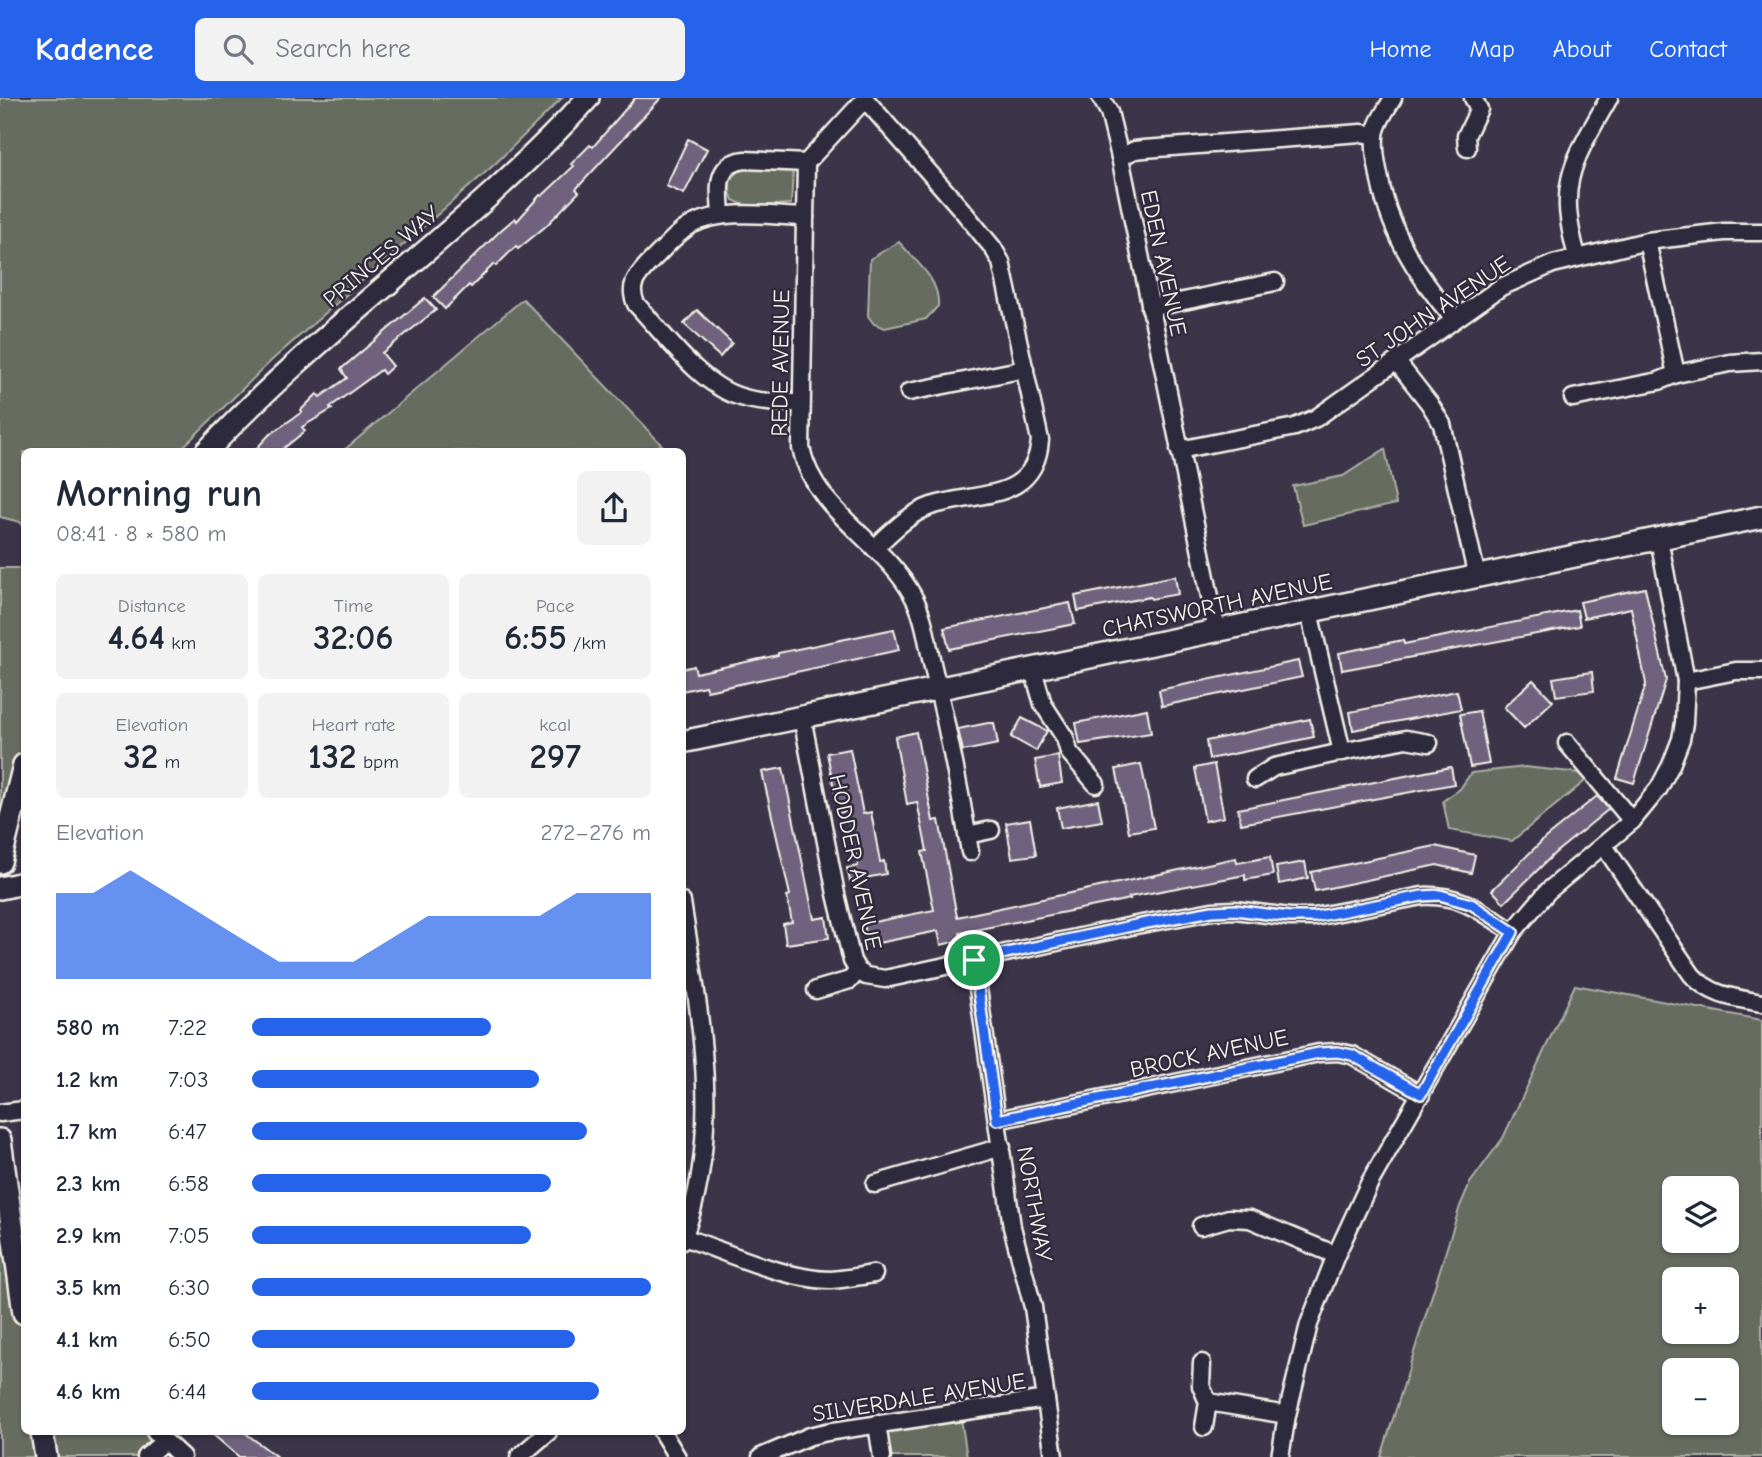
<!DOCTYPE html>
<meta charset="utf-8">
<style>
body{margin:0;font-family:"Comic Neue",sans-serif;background:#f2f2f3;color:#1f2937;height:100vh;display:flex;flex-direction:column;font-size:26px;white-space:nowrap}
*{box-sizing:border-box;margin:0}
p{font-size:23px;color:#747a83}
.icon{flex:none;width:38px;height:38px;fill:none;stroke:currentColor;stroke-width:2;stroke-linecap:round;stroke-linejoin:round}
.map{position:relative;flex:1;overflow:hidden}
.sheet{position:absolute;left:21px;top:350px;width:665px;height:987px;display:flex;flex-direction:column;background:#fff;border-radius:10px;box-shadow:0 2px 5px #0004}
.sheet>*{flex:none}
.controls{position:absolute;left:1662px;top:1078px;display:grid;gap:14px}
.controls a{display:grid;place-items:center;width:77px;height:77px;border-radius:10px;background:#fff;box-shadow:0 2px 5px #0004;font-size:35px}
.pin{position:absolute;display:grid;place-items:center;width:60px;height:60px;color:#fff;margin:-30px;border:4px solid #fff;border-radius:50%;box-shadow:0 2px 7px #0007}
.round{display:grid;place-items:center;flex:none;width:74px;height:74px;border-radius:10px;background:#f2f2f3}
.overview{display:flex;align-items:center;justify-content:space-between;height:119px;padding:0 35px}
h1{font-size:38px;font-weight:800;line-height:52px}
.figures{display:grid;grid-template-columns:repeat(3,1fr);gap:10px;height:119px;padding:7px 35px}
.figures div{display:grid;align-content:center;border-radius:10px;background:#f2f2f3;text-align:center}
.figures b{font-size:35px;font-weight:800}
.figures small{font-size:19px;font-weight:400}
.figures p{font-size:19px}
.chart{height:196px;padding:14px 35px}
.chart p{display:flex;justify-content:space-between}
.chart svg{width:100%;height:126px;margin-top:7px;fill:#2563eb;opacity:.7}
ul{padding:0 35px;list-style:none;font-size:23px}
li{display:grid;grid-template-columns:112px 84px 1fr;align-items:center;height:52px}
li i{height:18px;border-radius:9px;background:#2563eb}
header{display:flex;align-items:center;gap:42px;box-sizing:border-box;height:98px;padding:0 35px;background:#2563eb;color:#fff}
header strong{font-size:33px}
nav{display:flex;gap:38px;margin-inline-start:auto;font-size:24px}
.search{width:490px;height:63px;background:#f2f2f3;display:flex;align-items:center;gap:18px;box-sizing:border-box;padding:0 24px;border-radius:10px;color:#747a83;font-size:26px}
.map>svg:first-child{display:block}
.green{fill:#666d60;stroke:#adafa4;stroke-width:2;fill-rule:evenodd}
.building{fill:#6f627e;stroke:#f4f1e8;stroke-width:2}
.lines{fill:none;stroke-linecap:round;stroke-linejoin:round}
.street-casing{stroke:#f4f1e8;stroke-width:21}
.secondary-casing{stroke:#f4f1e8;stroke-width:26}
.street{stroke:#2f2a3d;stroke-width:16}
.secondary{stroke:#2f2a3d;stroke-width:21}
.route-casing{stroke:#fff;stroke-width:14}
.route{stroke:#2563eb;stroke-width:9}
.labels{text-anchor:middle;stroke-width:5;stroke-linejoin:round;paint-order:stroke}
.street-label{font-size:23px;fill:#f4f1e8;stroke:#2f2a3d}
</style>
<header>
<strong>Kadence</strong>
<div class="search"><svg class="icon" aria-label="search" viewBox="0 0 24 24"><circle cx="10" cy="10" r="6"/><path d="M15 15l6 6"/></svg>Search here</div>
<nav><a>Home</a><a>Map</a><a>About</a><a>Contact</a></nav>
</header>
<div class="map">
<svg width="1762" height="1359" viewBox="0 0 1762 1359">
<rect width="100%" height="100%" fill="#3c354a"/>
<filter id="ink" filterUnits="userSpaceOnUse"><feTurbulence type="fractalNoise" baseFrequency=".0143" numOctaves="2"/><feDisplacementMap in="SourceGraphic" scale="14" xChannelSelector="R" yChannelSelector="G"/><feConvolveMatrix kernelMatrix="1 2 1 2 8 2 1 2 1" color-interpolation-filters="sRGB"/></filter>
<g filter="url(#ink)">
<g class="green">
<polygon points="0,0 562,0 495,66 272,262 179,353 24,354 24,429 20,424 0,419"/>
<path d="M791 69 793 74 791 106 746 108 733 102C716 62 767 69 791 69Z"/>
<path d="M899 144C915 163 940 181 938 208L926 221 885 230 874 226 868 218 870 161Z"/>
<polygon points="523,201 662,347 638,354 343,353"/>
<polygon points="1385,351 1396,406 1303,427 1293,388 1343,378"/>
<polygon points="0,470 24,470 24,667 0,764"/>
<polygon points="1525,669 1579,675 1585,683 1512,743 1449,732 1443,703 1460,691 1471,675"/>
<path d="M1575 887 1762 922V1359H1381L1460 1108 1470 1085 1503 1040ZM1675 1090H1727V1143H1675ZM1675 1181H1727V1234H1675ZM1675 1272H1727V1325H1675Z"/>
<polygon points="0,1042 24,1215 24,1334 155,1334 164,1343 146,1359 0,1359"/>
<polygon points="960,1314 967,1359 882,1359 877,1326"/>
</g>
<g class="building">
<polygon points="635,0 661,0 576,91 579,94 546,128 518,151 516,148 496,168 494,166 471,189 469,187 445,211 433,199 501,132 515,120 517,123 540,97 542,98 574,68 571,66 590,47 593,49"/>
<polygon points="688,41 707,51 684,96 666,88"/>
<polygon points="425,200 436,212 382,255 393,268 384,276 381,272 330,309 332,311 302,329 305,333 279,354 253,354 269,337 302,314 301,312 317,296 320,299 347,280 341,271"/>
<polygon points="697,212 732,245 720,259 684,226"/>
<polygon points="1175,478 1178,496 1151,501 1150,499 1078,513 1075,498"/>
<polygon points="1645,490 1666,582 1634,685 1617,680 1646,586 1631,510 1584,520 1580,504"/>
<polygon points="1070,505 1075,526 949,551 944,530"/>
<polygon points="1577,512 1580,528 1342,572 1339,555 1403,542 1404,546"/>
<polygon points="894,531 899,552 707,593 705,588 682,593 682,571 694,568 696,575 778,557 778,555"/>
<polygon points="1298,563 1302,579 1162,608 1159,592"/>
<polygon points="1592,574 1594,593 1556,598 1553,580"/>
<polygon points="1533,582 1553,603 1524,630 1504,609"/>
<polygon points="1457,593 1461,611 1353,632 1350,614"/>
<polygon points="1147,611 1151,635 1080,646 1076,625"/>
<polygon points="1479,613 1489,666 1470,669 1460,616"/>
<polygon points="1022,620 1047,633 1036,653 1011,639"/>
<polygon points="1310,621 1314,639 1209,661 1206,643"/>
<polygon points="988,625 994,625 998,646 963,653 958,631"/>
<polygon points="916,634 933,723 939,722 957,819 1236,760 1237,765 1270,759 1273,777 1245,782 1245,777 1129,799 1130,801 960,835 961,842 941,847 938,833 868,847 864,826 934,812 922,754 927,753 917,704 907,706 895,639"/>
<polygon points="850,651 863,716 871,714 880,764 884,763 886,776 850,783 847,770 858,768 847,713 839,715 827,655"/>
<polygon points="1058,658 1062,685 1040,689 1035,662"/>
<polygon points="1141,666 1154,730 1129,734 1116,671"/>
<polygon points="1214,666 1224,719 1205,723 1195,670"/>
<polygon points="1451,669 1454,686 1241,726 1238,711"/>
<polygon points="783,670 814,821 826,819 829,840 786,846 783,826 792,824 787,798 790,797 762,674"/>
<polygon points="1597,698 1609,711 1555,755 1504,805 1492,792 1545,740"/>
<polygon points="1098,702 1102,723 1061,730 1057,710"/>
<polygon points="1030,721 1036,757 1012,760 1006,725"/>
<polygon points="1435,748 1475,757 1471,775 1437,767 1315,793 1311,774"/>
<polygon points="1305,764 1308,780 1279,786 1276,769"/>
<polygon points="210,1334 244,1334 277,1359 239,1359"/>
</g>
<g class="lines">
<defs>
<g id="street">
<path d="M864 0 962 112 993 150 1001 164 1040 342C1035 405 977 393 931 408 908 416 892 434 874 450"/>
<polyline points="1101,0 1109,14 1120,59"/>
<path d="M1393 0C1387 11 1375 26 1375 39 1374 50 1376 62 1378 72 1387 130 1416 177 1454 221"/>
<path d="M865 1 806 65 801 350C815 415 883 442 913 498 924 517 927 543 932 565 947 627 960 691 970 754"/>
<polyline points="1467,50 1466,38 1479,11 1473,0"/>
<path d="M721 117C720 93 713 66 745 62L806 65"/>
<polyline points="1647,143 1676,276"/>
<path d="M1577 158C1556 84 1573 64 1609 0"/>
<polyline points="1150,210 1275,184"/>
<polyline points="1397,264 1429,305 1442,326 1477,479"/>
<polyline points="909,294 1025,271"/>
<polyline points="1573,300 1659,283 1676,276 1730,265 1762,263"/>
<path d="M800 305C780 305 760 305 741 299 701 288 664 236 636 206 628 188 636 179 649 165 663 152 676 135 693 126 726 110 770 118 805 119"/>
<polyline points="1179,352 1295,329 1316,320 1501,189 1553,166 1647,143 1724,134 1762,134"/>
<polyline points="1309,514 1342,654"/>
<polyline points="1217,533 1120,59 1135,52 1144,51 1361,35 1374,37"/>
<polyline points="1033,572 1043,606 1065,640 1069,654 1096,686"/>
<polyline points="1686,583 1736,573 1762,573"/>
<path d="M802 619 836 796 852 863 858 873 866 878 885 881 1136 827 1212 813 1235 812 1290 819H1314L1422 798C1461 796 1481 813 1513 834"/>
<polyline points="1567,645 1632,723"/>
<polyline points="1255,681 1274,669 1342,654 1406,641 1429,645"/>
<polyline points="967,737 991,732"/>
<path d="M1604 748 1692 877C1711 898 1735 900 1762 905"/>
<path d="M682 804C699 915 725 1034 682 1143"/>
<polyline points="974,862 1012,1129 1033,1209 1054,1359"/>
<polyline points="816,892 850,882 858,873"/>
<polyline points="0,1015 24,1012"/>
<polyline points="997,1022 1319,955 1338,954 1352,957 1421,997"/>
<polyline points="875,1086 1002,1049"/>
<polyline points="1201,1128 1229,1120 1250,1121 1336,1157"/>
<path d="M684 1139C725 1154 787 1182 831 1182 845 1181 860 1178 874 1176"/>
<polyline points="1202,1265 1201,1288 1208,1304 1204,1329"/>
<polyline points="1208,1304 1287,1317"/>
<polyline points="877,1326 882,1359"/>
<polyline points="155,1334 182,1359"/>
<polyline points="662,1334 677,1359"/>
<polyline points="146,1359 164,1343"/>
<polyline points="519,1359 548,1334"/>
<polyline points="761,1359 810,1338 827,1334 1046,1301"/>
<polyline points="1280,1359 1287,1317 1309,1226 1336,1157 1370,1084 1513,834 1548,793 1632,723 1659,690 1671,667 1681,641 1684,625 1686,583 1659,441"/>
</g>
<g id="secondary">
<path d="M206 354C325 226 471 129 588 0"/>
<polyline points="682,644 1762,419"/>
<polyline points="0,764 24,667"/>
<polyline points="0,790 24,785"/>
<polyline points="0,1042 24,1215"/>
<polyline points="42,1334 46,1359"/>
</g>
</defs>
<use href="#street" class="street-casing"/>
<use href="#secondary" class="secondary-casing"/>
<use href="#street" class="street"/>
<use href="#secondary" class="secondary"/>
</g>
</g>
<g class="lines" filter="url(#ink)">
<defs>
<polygon id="route" points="1440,797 1471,806 1513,834 1421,996 1352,957 1338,954 1319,955 997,1022 974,862 1136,827 1212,813 1235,812 1290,819 1314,819 1422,798"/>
</defs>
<use href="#route" class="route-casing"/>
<use href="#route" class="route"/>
</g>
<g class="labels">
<g class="street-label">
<text transform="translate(381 158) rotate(-40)" y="8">PRINCES WAY</text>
<text transform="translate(1164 165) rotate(78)" y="8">EDEN AVENUE</text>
<text transform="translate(1433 213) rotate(-34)" y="8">ST JOHN AVENUE</text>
<text transform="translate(780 265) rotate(-89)" y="8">REDE AVENUE</text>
<text transform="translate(1217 507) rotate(-12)" y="8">CHATSWORTH AVENUE</text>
<text transform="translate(856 764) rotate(78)" y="8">HODDER AVENUE</text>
<text transform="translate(1209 955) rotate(-12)" y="8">BROCK AVENUE</text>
<text transform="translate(1035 1106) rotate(80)" y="8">NORTHWAY</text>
<text transform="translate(919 1299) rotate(-9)" y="8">SILVERDALE AVENUE</text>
</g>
</g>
</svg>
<div class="controls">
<a><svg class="icon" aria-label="layers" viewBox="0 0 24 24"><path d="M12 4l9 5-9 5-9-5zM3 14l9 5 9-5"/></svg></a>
<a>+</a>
<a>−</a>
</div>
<div class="pin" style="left:974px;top:862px;background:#1e9e55"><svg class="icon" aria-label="arrive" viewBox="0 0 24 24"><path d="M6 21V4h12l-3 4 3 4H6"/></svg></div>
<section class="sheet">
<div class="overview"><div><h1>Morning run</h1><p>08:41 · 8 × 580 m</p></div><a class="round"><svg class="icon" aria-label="share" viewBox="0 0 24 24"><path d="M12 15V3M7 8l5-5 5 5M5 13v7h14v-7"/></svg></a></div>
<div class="figures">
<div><p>Distance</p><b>4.64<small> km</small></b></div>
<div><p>Time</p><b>32:06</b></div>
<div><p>Pace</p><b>6:55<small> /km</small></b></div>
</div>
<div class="figures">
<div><p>Elevation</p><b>32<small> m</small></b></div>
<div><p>Heart rate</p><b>132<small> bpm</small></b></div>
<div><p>kcal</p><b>297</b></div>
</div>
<div class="chart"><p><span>Elevation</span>272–276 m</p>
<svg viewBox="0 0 160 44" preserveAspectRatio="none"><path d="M0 44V14L10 14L20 6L30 14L40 22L50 30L60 38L70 38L80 38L90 30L100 22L110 22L120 22L130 22L140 14L150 14L160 14V44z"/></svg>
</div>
<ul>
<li><b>580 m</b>7:22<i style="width:60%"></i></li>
<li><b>1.2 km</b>7:03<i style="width:72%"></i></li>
<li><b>1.7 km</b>6:47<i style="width:84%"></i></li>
<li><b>2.3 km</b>6:58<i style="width:75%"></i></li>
<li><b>2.9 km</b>7:05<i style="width:70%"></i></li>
<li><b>3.5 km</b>6:30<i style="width:100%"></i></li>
<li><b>4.1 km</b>6:50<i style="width:81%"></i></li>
<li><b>4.6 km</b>6:44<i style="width:87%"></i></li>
</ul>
</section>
</div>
